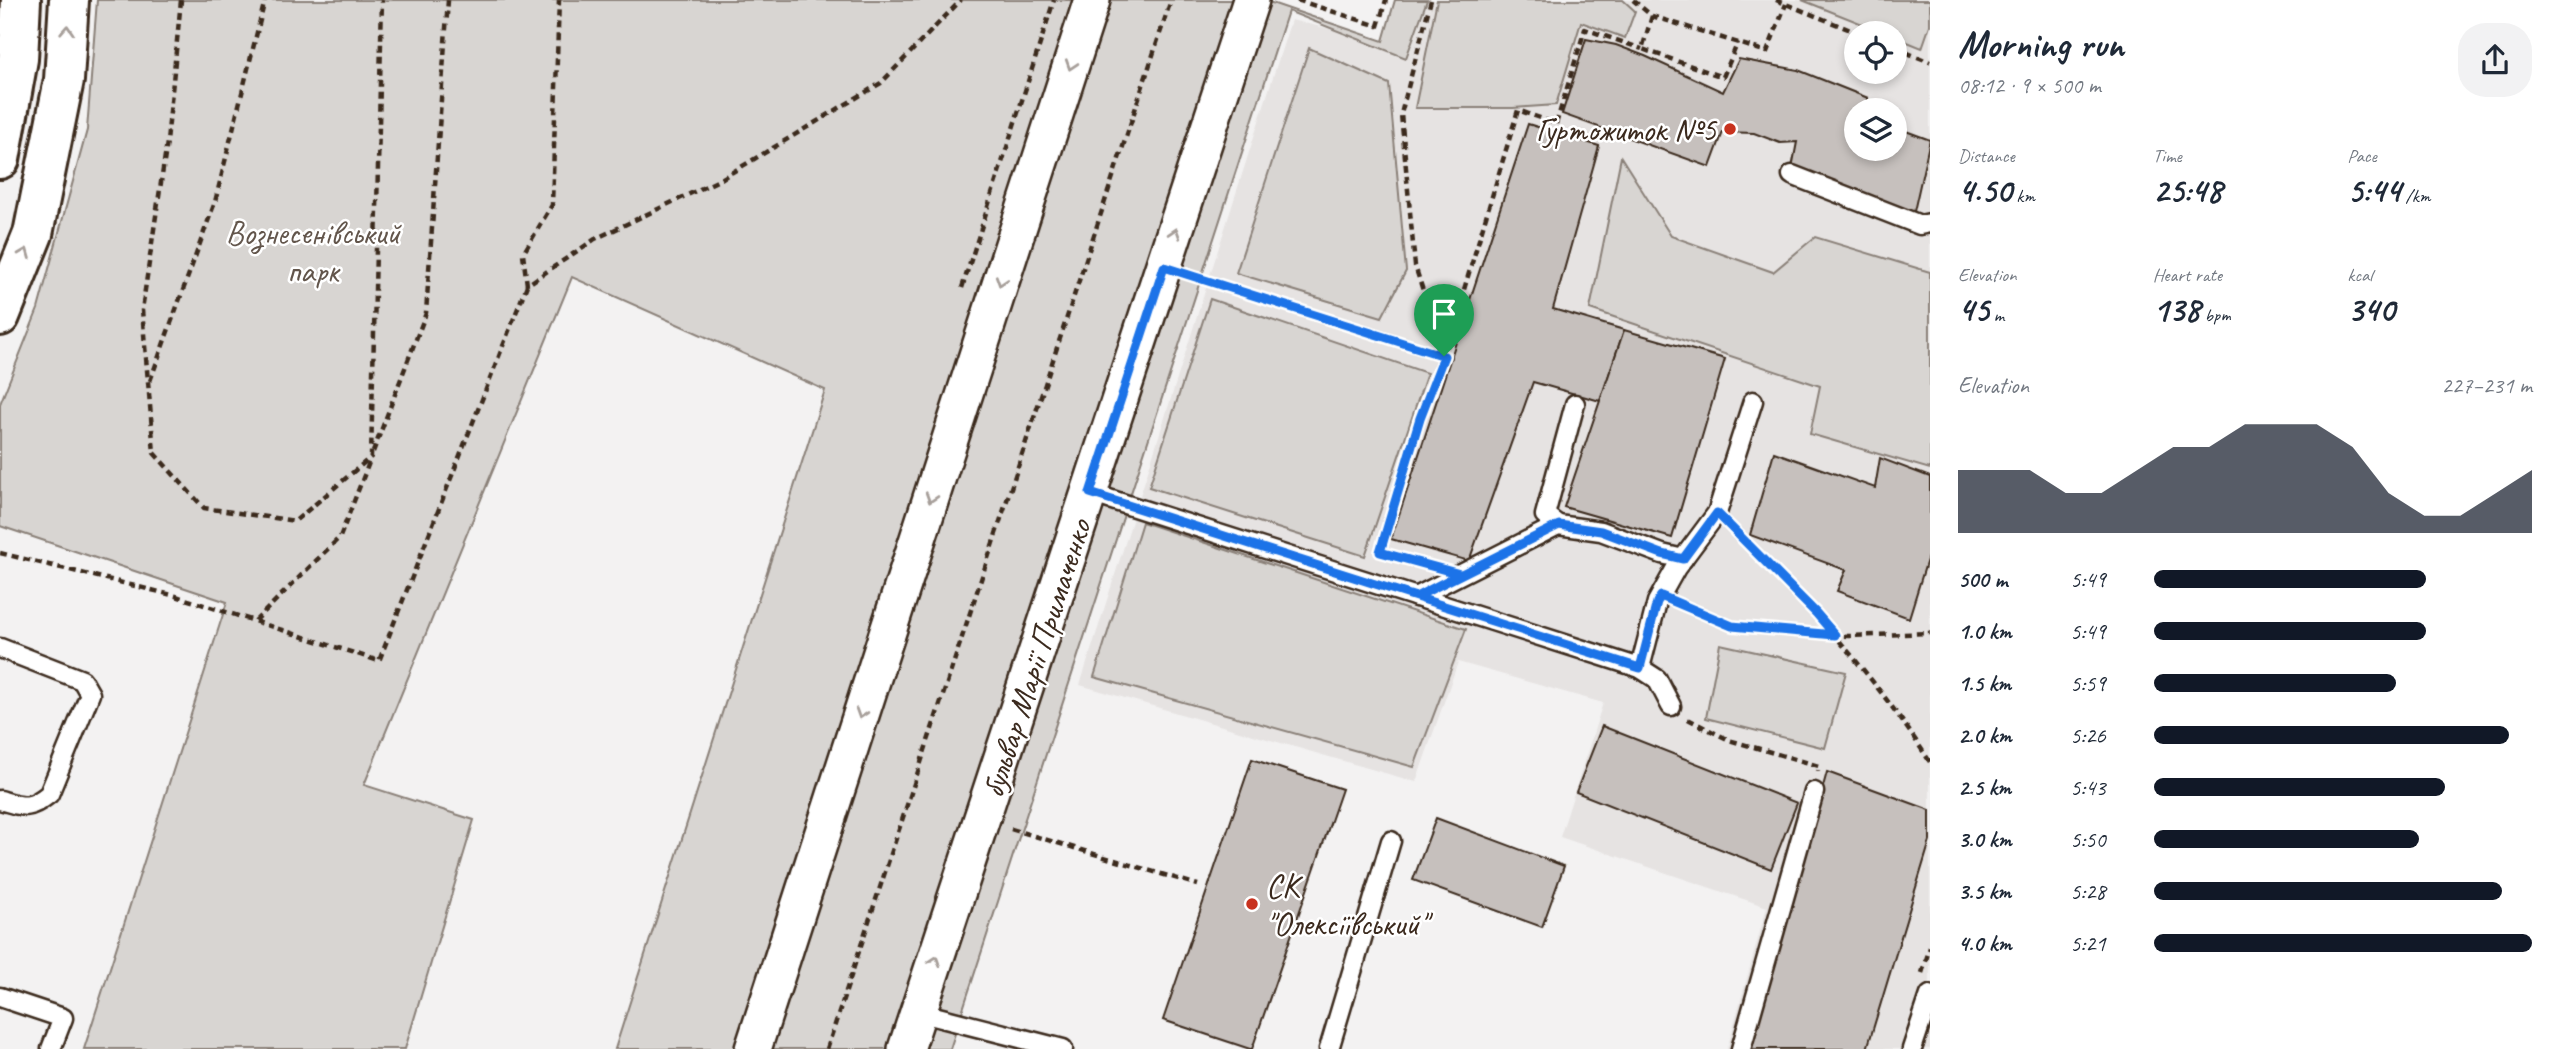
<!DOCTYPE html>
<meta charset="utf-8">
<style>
body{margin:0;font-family:Caveat,sans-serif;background:#f2f2f3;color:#1f2937;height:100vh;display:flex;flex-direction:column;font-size:26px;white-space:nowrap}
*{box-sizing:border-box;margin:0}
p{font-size:23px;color:#747a83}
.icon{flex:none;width:38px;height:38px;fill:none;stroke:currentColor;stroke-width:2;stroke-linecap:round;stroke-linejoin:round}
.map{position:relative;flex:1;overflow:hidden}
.panel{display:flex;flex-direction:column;background:#fff;width:630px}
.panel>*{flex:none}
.tools{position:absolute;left:1844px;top:21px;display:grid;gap:14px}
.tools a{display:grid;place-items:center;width:63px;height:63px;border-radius:50%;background:#fff;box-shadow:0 4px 10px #0003;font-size:35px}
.pin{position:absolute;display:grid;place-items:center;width:60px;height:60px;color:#fff;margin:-72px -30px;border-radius:50% 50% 50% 0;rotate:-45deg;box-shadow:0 0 7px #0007}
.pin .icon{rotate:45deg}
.round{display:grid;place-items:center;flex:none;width:74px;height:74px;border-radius:28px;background:#f2f2f3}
.head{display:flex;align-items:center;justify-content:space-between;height:119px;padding:0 28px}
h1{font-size:38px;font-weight:600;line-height:52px}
.metrics{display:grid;grid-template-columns:repeat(3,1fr);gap:10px;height:119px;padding:7px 28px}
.metrics div{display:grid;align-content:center}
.metrics b{font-size:35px;font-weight:600}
.metrics small{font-size:19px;font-weight:400}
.metrics p{font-size:19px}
.chart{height:196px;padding:14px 28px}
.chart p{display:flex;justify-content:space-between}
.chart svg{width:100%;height:126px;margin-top:7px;fill:#111827;opacity:.7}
ul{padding:0 28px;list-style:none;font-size:23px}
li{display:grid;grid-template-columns:112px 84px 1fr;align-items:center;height:52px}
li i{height:18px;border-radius:9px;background:#111827}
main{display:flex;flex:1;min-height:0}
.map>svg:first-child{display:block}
.built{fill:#e6e3e2;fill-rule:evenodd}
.green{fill:#d8d5d2;stroke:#8a8078;stroke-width:2}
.building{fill:#c6c0bd;stroke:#3b2a1e;stroke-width:2}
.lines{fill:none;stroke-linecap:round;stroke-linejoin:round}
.lane-casing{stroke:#3b2a1e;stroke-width:23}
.street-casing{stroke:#3b2a1e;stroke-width:40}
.secondary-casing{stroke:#3b2a1e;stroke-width:44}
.path{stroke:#3b2a1e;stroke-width:4.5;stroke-dasharray:7 5;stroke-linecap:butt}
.lane{stroke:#fff;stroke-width:18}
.street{stroke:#fff;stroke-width:35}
.secondary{stroke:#fff;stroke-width:38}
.oneway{stroke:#a79f9a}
.route-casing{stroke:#fff;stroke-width:14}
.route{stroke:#1a73e8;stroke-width:9}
.poi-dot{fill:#c8321e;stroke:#fff;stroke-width:2.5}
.labels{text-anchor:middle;stroke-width:5;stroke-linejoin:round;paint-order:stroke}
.poi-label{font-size:33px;fill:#3b2a1e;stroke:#fff;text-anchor:end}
.park-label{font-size:33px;fill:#62554b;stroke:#fff}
.street-label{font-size:33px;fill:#3b2a1e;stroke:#fff}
</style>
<main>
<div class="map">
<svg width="1930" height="1049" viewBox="0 0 1930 1049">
<rect width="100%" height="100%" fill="#f3f2f2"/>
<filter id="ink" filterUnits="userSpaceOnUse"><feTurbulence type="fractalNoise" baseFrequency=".0143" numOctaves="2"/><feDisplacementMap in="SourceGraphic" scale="14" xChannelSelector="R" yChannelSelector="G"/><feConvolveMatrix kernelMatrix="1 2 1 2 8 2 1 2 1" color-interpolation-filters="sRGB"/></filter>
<g filter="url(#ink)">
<path class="built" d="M1395 0H1930V1049H1727L1767 907 1560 837 1603 703 1458 662 1416 782 1080 685 1291 20 1383 41ZM1857 33H1895V72H1857ZM1857 110H1895V149H1857Z"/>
<g class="green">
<polygon points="97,0 1263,0 1383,41 1395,0 1427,0 1406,58 1288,11 950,1049 615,1049 825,390 572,277 364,785 474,820 405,1049 84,1049 227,602 0,526 0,404 38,309 87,130"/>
<polygon points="1437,0 1623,0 1635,11 1625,38 1581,22 1556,105 1513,108 1415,108"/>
<polygon points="1802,0 1930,0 1930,25 1922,48 1895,37 1895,33 1885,33"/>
<polygon points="1309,48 1389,84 1406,271 1382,317 1236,273"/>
<polygon points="1621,157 1671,236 1773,272 1815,237 1930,272 1930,469 1810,434 1820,386 1590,309"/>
<polygon points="1210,299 1427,373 1365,556 1149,487"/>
<polygon points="1142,522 1466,629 1414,767 1094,677"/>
<polygon points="1720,644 1846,672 1825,748 1706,718"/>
</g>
<g class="building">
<polygon points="1586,39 1616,45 1645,56 1723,92 1739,59 1798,70 1868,98 1866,110 1857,110 1857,149 1895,149 1895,127 1930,140 1913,216 1792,168 1797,142 1780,143 1754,133 1723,132 1710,167 1562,114"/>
<polygon points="1528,124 1599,146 1553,309 1624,330 1600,401 1533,382 1469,561 1391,539"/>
<polygon points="1624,330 1725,359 1672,538 1564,507"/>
<polygon points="1774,452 1875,488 1880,458 1930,477 1930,550 1909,618 1837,591 1846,570 1750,535"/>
<polygon points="1602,726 1797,803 1771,869 1576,792"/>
<polygon points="1252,759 1342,789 1252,1049 1250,1049 1163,1020"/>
<polygon points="1827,772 1930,810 1930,841 1867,1049 1751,1049"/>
<polygon points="1436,818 1564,866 1542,927 1413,880"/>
</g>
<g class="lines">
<defs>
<g id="lane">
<polyline points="1792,175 1920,225 1930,223"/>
<polyline points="1090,493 1640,668 1657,679 1671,706"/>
<polyline points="1558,525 1545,515 1575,404"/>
<polyline points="1416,597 1558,525 1601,531 1662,554 1683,559"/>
<path d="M0 648 82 680 90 694 49 794C29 810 24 807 0 800"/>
<polyline points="1640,668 1657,602 1676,568 1717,513 1753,401"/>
<polyline points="0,997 63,1018 51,1049"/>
<polyline points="918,1012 1063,1049"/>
<polyline points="1329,1049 1391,841"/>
<polyline points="1741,1049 1814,792"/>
<polyline points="1912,1049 1930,995"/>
</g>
<g id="street">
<polyline points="753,1049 1092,0"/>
<polyline points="906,1049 1251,0"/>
</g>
<g id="secondary">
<polyline points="0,159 18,59 21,0"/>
<polyline points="0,316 33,234 64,80 69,0"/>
</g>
</defs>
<use href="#lane" class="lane-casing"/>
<use href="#street" class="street-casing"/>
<use href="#secondary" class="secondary-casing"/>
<g class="path">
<polyline points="181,0 167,142 142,310 154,453 204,508 295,521 371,457 382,0"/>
<polyline points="1297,0 1378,26 1386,0"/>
<polyline points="1431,0 1401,114 1415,266 1444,355"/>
<polyline points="1633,0 1652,16 1767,52 1786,4"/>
<polyline points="1776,0 1858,33"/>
<polyline points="1652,16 1642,49 1723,77 1738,42"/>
<polyline points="1895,48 1930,62"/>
<polyline points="1192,275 1443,356"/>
<polyline points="527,285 523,254 552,205 559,0"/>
<polyline points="962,288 1054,0"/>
<polyline points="150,381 215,202 265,0"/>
<polyline points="373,452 426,313 448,0"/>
<path d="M1732 528C1806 599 1874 675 1930 762"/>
<polyline points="0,553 176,596 379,661 527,285 595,239 721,179 881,83 961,0"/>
<polyline points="1425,565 1379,552 1420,418 1444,356 1518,110 1556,124 1585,29 1642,49"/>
<polyline points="1681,604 1732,626 1785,633 1848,636 1930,633"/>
<polyline points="255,621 340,537 370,460"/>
<polyline points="1688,719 1729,740 1819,766 1818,771"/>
<polyline points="1011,829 1198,885"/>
<polyline points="1922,973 1930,947"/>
<polyline points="827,1049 1171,0"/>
</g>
<use href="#lane" class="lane"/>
<use href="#street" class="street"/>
<use href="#secondary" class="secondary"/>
</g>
<defs><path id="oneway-chevron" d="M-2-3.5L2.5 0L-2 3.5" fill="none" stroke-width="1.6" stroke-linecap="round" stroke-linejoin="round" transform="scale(1.75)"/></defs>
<g class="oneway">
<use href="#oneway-chevron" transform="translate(67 30) rotate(-87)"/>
<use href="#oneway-chevron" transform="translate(1071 65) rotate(108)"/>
<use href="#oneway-chevron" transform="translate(1175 233) rotate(-72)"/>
<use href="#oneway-chevron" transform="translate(25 253) rotate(-68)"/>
<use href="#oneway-chevron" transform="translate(1001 281) rotate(108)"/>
<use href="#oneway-chevron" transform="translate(931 498) rotate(108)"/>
<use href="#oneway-chevron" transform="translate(861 714) rotate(108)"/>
<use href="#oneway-chevron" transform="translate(935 961) rotate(-72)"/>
</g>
</g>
<g class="lines" filter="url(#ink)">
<defs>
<polyline id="route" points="1444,356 1164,267 1090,493 1416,597 1559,525 1601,531 1662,554 1683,559 1717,513 1816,613 1835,635 1732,626 1661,596 1657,602 1640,668 1416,597 1460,574 1380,552 1420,418 1444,356"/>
</defs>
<use href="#route" class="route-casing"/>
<use href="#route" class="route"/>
</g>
<g class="poi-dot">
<circle cx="1730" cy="129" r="7"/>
<circle cx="1252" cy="904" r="7"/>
</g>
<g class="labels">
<g class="poi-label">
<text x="1716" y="141">Гуртожиток №5</text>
<text x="1266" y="897" text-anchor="start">СК<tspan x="1266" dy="38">"Олексіївський"</tspan></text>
</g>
<g class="park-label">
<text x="313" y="244">Вознесенівський<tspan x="313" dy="38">парк</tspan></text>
</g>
<g class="street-label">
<text transform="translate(1035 658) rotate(-72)" y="12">бульвар Марії Примаченко</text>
</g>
</g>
</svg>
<div class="tools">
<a><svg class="icon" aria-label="locate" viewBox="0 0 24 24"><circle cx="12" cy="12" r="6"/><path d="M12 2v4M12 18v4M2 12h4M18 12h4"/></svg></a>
<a><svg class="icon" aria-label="layers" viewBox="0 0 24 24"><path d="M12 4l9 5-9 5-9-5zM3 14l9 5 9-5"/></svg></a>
</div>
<div class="pin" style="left:1444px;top:356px;background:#1e9e55"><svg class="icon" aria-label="arrive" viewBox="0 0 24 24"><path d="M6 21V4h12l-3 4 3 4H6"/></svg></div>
</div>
<section class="panel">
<div class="head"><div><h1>Morning run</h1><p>08:12 · 9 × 500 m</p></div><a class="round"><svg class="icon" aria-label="share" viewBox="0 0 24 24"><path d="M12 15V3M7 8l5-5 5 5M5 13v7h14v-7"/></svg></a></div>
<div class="metrics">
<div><p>Distance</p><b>4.50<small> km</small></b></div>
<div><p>Time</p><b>25:48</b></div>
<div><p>Pace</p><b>5:44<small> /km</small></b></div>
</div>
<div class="metrics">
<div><p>Elevation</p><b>45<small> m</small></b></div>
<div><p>Heart rate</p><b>138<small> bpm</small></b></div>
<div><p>kcal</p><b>340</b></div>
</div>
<div class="chart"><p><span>Elevation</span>227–231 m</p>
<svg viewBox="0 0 160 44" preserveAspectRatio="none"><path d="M0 44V22L10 22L20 22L30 30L40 30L50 22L60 14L70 14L80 6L90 6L100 6L110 14L120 30L130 38L140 38L150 30L160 22V44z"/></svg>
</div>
<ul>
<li><b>500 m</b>5:49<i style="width:72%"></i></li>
<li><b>1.0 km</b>5:49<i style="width:72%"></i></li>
<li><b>1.5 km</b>5:59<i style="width:64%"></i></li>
<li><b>2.0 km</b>5:26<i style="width:94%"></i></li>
<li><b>2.5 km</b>5:43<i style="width:77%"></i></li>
<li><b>3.0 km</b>5:50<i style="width:70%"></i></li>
<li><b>3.5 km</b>5:28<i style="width:92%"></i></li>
<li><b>4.0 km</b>5:21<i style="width:100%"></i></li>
</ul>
</section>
</main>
